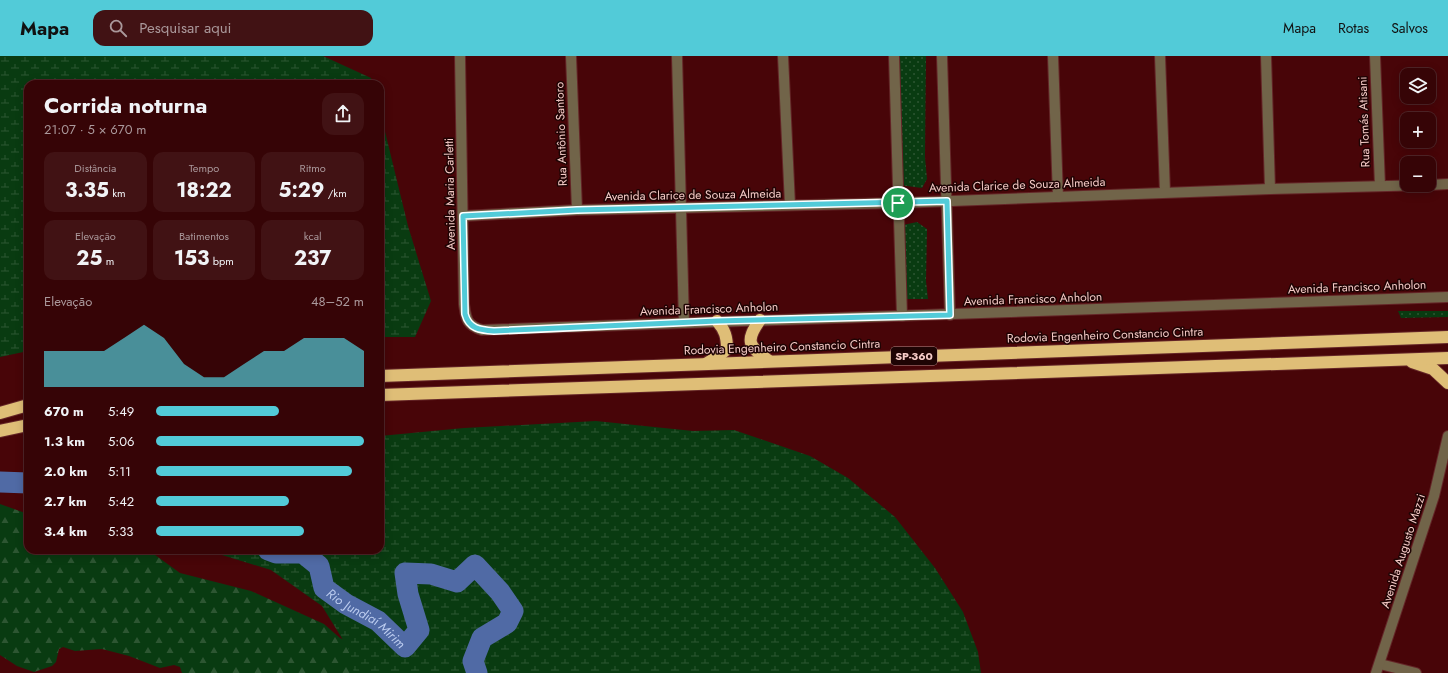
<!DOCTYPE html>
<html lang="pt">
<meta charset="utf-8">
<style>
body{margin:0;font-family:Jost,sans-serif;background:#411214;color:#f1f3f6;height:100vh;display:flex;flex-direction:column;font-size:15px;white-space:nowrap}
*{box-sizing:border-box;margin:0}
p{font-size:13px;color:#aa989b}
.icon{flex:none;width:22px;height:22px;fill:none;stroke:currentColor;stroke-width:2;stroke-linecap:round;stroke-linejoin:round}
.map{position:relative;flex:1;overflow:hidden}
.panel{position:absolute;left:24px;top:24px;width:360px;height:474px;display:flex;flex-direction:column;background:#360406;border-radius:12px;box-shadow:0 2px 10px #0003,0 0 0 1px #502528}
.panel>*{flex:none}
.fabs{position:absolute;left:1400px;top:12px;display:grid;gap:8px}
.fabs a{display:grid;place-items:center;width:36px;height:36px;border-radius:8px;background:#360406;box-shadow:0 2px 10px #0003,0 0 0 1px #502528;font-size:20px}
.pin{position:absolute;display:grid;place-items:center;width:34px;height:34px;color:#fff;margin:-17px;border:2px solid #fff;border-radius:50%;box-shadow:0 1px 4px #0007}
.round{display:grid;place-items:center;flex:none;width:42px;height:42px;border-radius:12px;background:#411214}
.summary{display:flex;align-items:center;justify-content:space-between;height:68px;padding:0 20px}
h1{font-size:22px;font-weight:700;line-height:30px}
.figures{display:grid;grid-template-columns:repeat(3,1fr);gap:6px;height:68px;padding:4px 20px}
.figures div{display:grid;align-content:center;border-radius:10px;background:#411214;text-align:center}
.figures b{font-size:20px;font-weight:700}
.figures small{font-size:11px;font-weight:400}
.figures p{font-size:11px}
.chart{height:112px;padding:8px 20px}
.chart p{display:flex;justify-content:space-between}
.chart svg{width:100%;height:72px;margin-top:4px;fill:#52cbd8;opacity:.7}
ul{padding:0 20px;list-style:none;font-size:13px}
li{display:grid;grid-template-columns:64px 48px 1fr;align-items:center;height:30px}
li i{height:10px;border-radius:5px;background:#52cbd8}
header{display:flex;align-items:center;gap:24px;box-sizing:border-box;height:56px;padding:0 20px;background:#52cbd8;color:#111}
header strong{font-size:19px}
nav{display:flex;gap:22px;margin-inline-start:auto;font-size:14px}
.search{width:280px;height:36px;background:#411214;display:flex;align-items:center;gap:10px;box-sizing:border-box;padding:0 14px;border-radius:12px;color:#aa989b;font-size:15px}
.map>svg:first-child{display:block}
.green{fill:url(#green-dots)}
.forest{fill:url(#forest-firs)}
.wetland{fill:url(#wetland-marsh)}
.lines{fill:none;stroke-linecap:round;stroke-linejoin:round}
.river{stroke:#506aa5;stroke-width:21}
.minor-casing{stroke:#642527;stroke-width:12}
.highway-casing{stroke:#642527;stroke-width:14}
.minor{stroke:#716449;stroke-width:10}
.highway{stroke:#dfbe77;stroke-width:12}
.route-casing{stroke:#fff;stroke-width:8}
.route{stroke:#52cbd8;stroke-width:5}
.labels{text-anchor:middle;stroke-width:3;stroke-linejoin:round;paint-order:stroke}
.shield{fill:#1e0404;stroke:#b58f8c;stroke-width:1}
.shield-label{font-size:11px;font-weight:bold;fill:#f6cbc7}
.street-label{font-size:12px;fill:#f6cbc7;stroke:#1e0404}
.water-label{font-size:13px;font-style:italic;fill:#bdcdf0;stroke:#1e0404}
</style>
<header>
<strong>Mapa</strong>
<div class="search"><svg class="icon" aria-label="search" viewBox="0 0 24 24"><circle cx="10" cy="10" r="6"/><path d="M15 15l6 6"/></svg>Pesquisar aqui</div>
<nav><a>Mapa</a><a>Rotas</a><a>Salvos</a></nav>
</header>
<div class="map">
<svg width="1448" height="617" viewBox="0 0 1448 617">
<defs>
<pattern id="green-dots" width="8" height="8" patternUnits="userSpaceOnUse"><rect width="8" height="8" fill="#093b11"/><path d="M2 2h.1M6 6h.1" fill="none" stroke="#2d5632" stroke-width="1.8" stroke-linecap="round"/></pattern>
<pattern id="forest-firs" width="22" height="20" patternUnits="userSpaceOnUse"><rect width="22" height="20" fill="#093b11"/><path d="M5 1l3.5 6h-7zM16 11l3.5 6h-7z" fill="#2d5632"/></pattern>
<pattern id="wetland-marsh" width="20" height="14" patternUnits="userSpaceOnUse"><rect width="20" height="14" fill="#093b11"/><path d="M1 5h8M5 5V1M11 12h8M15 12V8" fill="none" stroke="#2d5632"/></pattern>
</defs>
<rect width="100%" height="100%" fill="#480508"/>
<g class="green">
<polygon points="899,0 926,0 925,101 927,123 922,132 899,129"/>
<polygon points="917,166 927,173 926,225 928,243 905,243 903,169"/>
<polygon points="1398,255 1448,255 1448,261 1401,262"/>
</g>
<polygon class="forest" points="0,448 28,458 28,494 150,494 151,496 180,517 251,535 324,568 340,582 349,586 359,617 182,617 180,611 174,609 160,612 129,600 102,593 75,595 63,591 59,593 56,606 52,610 34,616 17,610 0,599"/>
<g class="wetland">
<polygon points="0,0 323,0 371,22 373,28 28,28 28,295 0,301"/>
<polygon points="380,55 408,170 431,245 415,281 380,281"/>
<polygon points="596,365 693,375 734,374 810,400 848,422 895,461 935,512 963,556 978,596 981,617 354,617 348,592 322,550 271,514 209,495 200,494 380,494 380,380 464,372"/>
</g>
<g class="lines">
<g class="river">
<polyline points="0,426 28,427"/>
<path id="s1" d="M268 494 276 497H303L319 510 324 532 346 548 378 565 405 591 419 574 408 538 405 517 431 518 457 526 475 509 500 536 513 555 507 567 482 582 473 605 477 617"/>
</g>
<defs>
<g id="minor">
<path d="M460 0 464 248C466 262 466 269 482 274L1448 241"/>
<polyline points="571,0 577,154"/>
<polyline points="677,0 684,267"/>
<polyline points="783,0 790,149"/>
<polyline points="894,0 902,260"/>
<polyline points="942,0 950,259"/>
<polyline points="1053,0 1058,141"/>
<polyline points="1160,0 1165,136"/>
<polyline points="1266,0 1270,133"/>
<polyline points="1375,0 1380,130"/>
<polyline points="1429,129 1448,128"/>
<polyline points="463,160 577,154 898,147 1270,133 1427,129"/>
<polyline points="1380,608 1416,617"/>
<polyline points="1376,617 1434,440 1448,380"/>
</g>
<g id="highway">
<path d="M760 264C745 285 748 290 769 305"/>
<polyline points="1412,306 1433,313 1448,327"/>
<path d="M707 307 720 299 727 293C727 281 725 274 717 265"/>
<polyline points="380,320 1448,281"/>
<polyline points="380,339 1448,302"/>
<polyline points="0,357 28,349"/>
<polyline points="0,375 28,369"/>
</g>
</defs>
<use href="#minor" class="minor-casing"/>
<use href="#highway" class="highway-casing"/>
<use href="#minor" class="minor"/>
<use href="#highway" class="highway"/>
</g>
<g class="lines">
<defs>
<path id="route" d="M947 145 950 259 717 265 494 275C480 274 469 273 465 258L463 160 577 154Z"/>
</defs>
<use href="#route" class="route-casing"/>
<use href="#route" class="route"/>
</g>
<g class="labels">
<rect class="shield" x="891" y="291" width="46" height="18" rx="3"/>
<g class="shield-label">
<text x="914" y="304">SP-360</text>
</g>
<g class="street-label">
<text transform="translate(1364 66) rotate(-92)" y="4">Rua Tomás Atisani</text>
<text transform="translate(561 78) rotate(-92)" y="4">Rua Antônio Santoro</text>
<text transform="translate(1017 129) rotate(-2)" y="4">Avenida Clarice de Souza Almeida</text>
<text transform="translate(450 138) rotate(-91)" y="4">Avenida Maria Carletti</text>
<text transform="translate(693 139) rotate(-1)" y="4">Avenida Clarice de Souza Almeida</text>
<text transform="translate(1357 231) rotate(-2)" y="4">Avenida Francisco Anholon</text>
<text transform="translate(1033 243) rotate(-2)" y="4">Avenida Francisco Anholon</text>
<text transform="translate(709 253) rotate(-2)" y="4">Avenida Francisco Anholon</text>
<text transform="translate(1105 279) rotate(-2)" y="4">Rodovia Engenheiro Constancio Cintra</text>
<text transform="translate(782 291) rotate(-2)" y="4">Rodovia Engenheiro Constancio Cintra</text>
<text transform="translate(1403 495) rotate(-72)" y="4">Avenida Augusto Mazzi</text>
</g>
<g class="water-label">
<text dy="5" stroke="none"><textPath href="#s1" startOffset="131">Rio Jundiaí Mirim</textPath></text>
</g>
</g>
</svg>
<div class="fabs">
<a><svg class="icon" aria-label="layers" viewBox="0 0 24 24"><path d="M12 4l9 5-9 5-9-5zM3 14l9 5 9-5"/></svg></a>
<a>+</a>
<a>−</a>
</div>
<div class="pin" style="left:898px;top:147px;background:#1e9e55"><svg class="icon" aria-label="arrive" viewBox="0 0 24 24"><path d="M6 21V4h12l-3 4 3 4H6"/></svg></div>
<section class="panel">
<div class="summary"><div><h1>Corrida noturna</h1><p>21:07 · 5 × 670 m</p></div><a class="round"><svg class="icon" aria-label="share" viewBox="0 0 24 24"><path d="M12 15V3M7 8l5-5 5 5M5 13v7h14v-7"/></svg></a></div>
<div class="figures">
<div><p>Distância</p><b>3.35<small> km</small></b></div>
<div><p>Tempo</p><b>18:22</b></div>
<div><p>Ritmo</p><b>5:29<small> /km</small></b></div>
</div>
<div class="figures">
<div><p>Elevação</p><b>25<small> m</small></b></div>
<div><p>Batimentos</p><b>153<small> bpm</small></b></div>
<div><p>kcal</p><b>237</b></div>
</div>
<div class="chart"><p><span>Elevação</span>48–52 m</p>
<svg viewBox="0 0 160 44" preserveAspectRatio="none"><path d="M0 44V22L10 22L20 22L30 22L40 14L50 6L60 14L70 30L80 38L90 38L100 30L110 22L120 22L130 14L140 14L150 14L160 22V44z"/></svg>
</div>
<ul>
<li><b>670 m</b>5:49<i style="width:59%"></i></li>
<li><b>1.3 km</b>5:06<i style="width:100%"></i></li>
<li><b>2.0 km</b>5:11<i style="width:94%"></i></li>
<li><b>2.7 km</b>5:42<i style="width:64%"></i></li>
<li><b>3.4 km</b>5:33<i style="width:71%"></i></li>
</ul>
</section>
</div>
